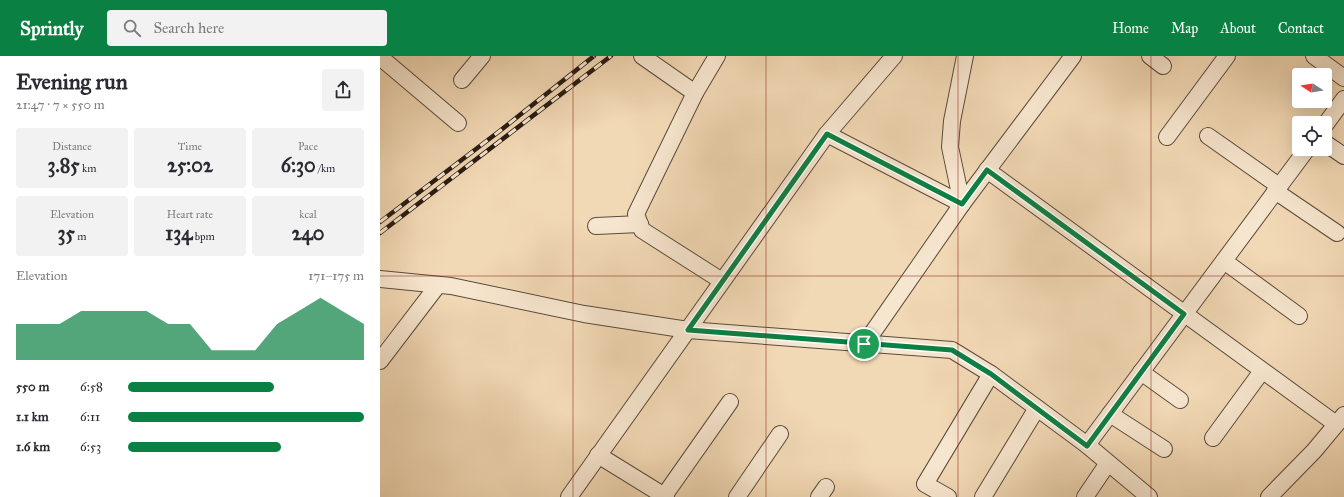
<!DOCTYPE html>
<meta charset="utf-8">
<style>
body{margin:0;font-family:"IM FELL Great Primer",serif;background:#f2f2f3;color:#2b2b33;height:100vh;display:flex;flex-direction:column;font-size:15px;white-space:nowrap}
*{box-sizing:border-box;margin:0}
p{font-size:13px;color:#7c7c81}
.icon{flex:none;width:22px;height:22px;fill:none;stroke:currentColor;stroke-width:2;stroke-linecap:round;stroke-linejoin:round}
.map{position:relative;flex:1;overflow:hidden}
.details{display:flex;flex-direction:column;background:#fff;width:380px}
.details>*{flex:none}
.needle{width:26px;rotate:282deg}
.buttons{position:absolute;left:912px;top:12px;display:grid;gap:8px}
.buttons a{display:grid;place-items:center;width:40px;height:40px;border-radius:4px;background:#fff;box-shadow:0 4px 16px #0002;font-size:20px}
.pin{position:absolute;display:grid;place-items:center;width:34px;height:34px;color:#fff;margin:-17px;border:2px solid #fff;border-radius:50%;box-shadow:0 1px 4px #0007}
.round{display:grid;place-items:center;flex:none;width:42px;height:42px;border-radius:4px;background:#f2f2f3}
.head{display:flex;align-items:center;justify-content:space-between;height:68px;padding:0 16px}
h1{font-size:22px;font-weight:700;line-height:30px}
.metrics{display:grid;grid-template-columns:repeat(3,1fr);gap:6px;height:68px;padding:4px 16px}
.metrics div{display:grid;align-content:center;border-radius:4px;background:#f2f2f3;text-align:center}
.metrics b{font-size:20px;font-weight:700}
.metrics small{font-size:11px;font-weight:400}
.metrics p{font-size:11px}
.chart{height:112px;padding:8px 16px}
.chart p{display:flex;justify-content:space-between}
.chart svg{width:100%;height:72px;margin-top:4px;fill:#0b8043;opacity:.7}
ul{padding:0 16px;list-style:none;font-size:13px}
li{display:grid;grid-template-columns:64px 48px 1fr;align-items:center;height:30px}
li i{height:10px;border-radius:5px;background:#0b8043}
header{display:flex;align-items:center;gap:24px;box-sizing:border-box;height:56px;padding:0 20px;background:#0b8043;color:#fff}
header strong{font-size:19px}
nav{display:flex;gap:22px;margin-inline-start:auto;font-size:14px}
.search{width:280px;height:36px;background:#f2f2f3;display:flex;align-items:center;gap:10px;box-sizing:border-box;padding:0 14px;border-radius:4px;color:#7c7c81;font-size:15px}
main{display:flex;flex:1;min-height:0}
.map>svg:first-child{display:block}
.lines{fill:none;stroke-linecap:round;stroke-linejoin:round}
.minor-casing{stroke:#5b4b3c;stroke-width:18}
.minor{stroke:#f7e6cf;stroke-width:16}
.rail-casing{stroke:#291c14;stroke-width:4.5}
.rail{stroke:#f7e6cf;stroke-width:3;stroke-dasharray:9;stroke-linecap:butt}
.route-casing{stroke:#fff;stroke-width:8}
.route{stroke:#0b8043;stroke-width:5}
.grid{fill:none;stroke:#8f2418;stroke-width:1;stroke-opacity:0.55}
</style>
<header>
<strong>Sprintly</strong>
<div class="search"><svg class="icon" aria-label="search" viewBox="0 0 24 24"><circle cx="10" cy="10" r="6"/><path d="M15 15l6 6"/></svg>Search here</div>
<nav><a>Home</a><a>Map</a><a>About</a><a>Contact</a></nav>
</header>
<main>
<section class="details">
<div class="head"><div><h1>Evening run</h1><p>21:47 · 7 × 550 m</p></div><a class="round"><svg class="icon" aria-label="share" viewBox="0 0 24 24"><path d="M12 15V3M7 8l5-5 5 5M5 13v7h14v-7"/></svg></a></div>
<div class="metrics">
<div><p>Distance</p><b>3.85<small> km</small></b></div>
<div><p>Time</p><b>25:02</b></div>
<div><p>Pace</p><b>6:30<small> /km</small></b></div>
</div>
<div class="metrics">
<div><p>Elevation</p><b>35<small> m</small></b></div>
<div><p>Heart rate</p><b>134<small> bpm</small></b></div>
<div><p>kcal</p><b>240</b></div>
</div>
<div class="chart"><p><span>Elevation</span>171–175 m</p>
<svg viewBox="0 0 160 44" preserveAspectRatio="none"><path d="M0 44V22L10 22L20 22L30 14L40 14L50 14L60 14L70 22L80 22L90 38L100 38L110 38L120 22L130 14L140 6L150 14L160 22V44z"/></svg>
</div>
<ul>
<li><b>550 m</b>6:58<i style="width:62%"></i></li>
<li><b>1.1 km</b>6:11<i style="width:100%"></i></li>
<li><b>1.6 km</b>6:53<i style="width:65%"></i></li>
</ul>
</section>
<div class="map">
<svg width="964" height="441" viewBox="0 0 964 441">
<rect width="100%" height="100%" fill="#f2d9b5"/>
<filter id="stains"><feTurbulence type="fractalNoise" baseFrequency=".005" numOctaves="4"/><feColorMatrix values="0 0 0 0 .2 0 0 0 0 .09 0 0 0 0 .02 0 0 0 .5 -.17"/></filter>
<radialGradient id="worn" r=".72"><stop offset=".6" stop-color="#630" stop-opacity="0"/><stop offset="1" stop-color="#630" stop-opacity=".3"/></radialGradient>
<g class="lines">
<defs>
<g id="minor">
<polyline points="262,0 315,37"/>
<polyline points="337,0 315,37 256,158 262,174 342,225"/>
<polyline points="770,0 783,10"/>
<polyline points="934,0 964,22"/>
<polyline points="0,1 78,67"/>
<polyline points="82,24 102,0"/>
<polyline points="945,69 964,43"/>
<polyline points="447,78 582,148"/>
<polyline points="828,80 899,130"/>
<polyline points="787,81 847,0"/>
<polyline points="945,87 964,100"/>
<polyline points="607,114 956,368"/>
<polyline points="895,135 957,177"/>
<polyline points="582,148 570,91 572,65 585,0"/>
<polyline points="216,170 260,168"/>
<polyline points="844,205 919,260"/>
<polyline points="0,223 71,230 204,258 308,274 572,294 611,318 707,389 769,441"/>
<polyline points="484,289 582,148 693,0"/>
<polyline points="0,305 58,229"/>
<polyline points="761,316 800,344"/>
<polyline points="730,358 784,393"/>
<polyline points="833,382 882,315"/>
<polyline points="707,389 927,93"/>
<polyline points="218,399 286,441"/>
<polyline points="284,440 350,346"/>
<polyline points="189,441 447,78 514,0"/>
<polyline points="357,441 400,378"/>
<polyline points="439,441 446,431"/>
<polyline points="568,441 545,428 611,318"/>
<polyline points="603,441 657,352"/>
<polyline points="705,441 728,407"/>
<polyline points="889,441 934,395 964,359"/>
</g>
</defs>
<use href="#minor" class="minor-casing"/>
<use href="#minor" class="minor"/>
<defs>
<g id="rail">
<polyline points="0,166 121,74 214,0"/>
<polyline points="0,177 231,0"/>
</g>
</defs>
<use href="#rail" class="rail-casing"/>
<use href="#rail" class="rail"/>
</g>
<g class="lines">
<defs>
<polygon id="route" points="447,78 582,148 607,114 804,258 707,390 611,318 572,294 308,274"/>
</defs>
<use href="#route" class="route-casing"/>
<use href="#route" class="route"/>
</g>
<path class="grid" d="M193 0V441M386 0V441M578 0V441M771 0V441M0 220H964"/>
<rect width="100%" height="100%" filter="url(#stains)"/>
<rect width="100%" height="100%" fill="url(#worn)"/>
</svg>
<div class="buttons">
<a><svg class="needle" viewBox="-14 -14 28 28"><path d="M0-13l5 13h-10z" fill="#e53935"/><path d="M0 13l5-13h-10z" fill="#7c7c81"/></svg></a>
<a><svg class="icon" aria-label="locate" viewBox="0 0 24 24"><circle cx="12" cy="12" r="6"/><path d="M12 2v4M12 18v4M2 12h4M18 12h4"/></svg></a>
</div>
<div class="pin" style="left:484px;top:288px;background:#1e9e55"><svg class="icon" aria-label="arrive" viewBox="0 0 24 24"><path d="M6 21V4h12l-3 4 3 4H6"/></svg></div>
</div>
</main>
